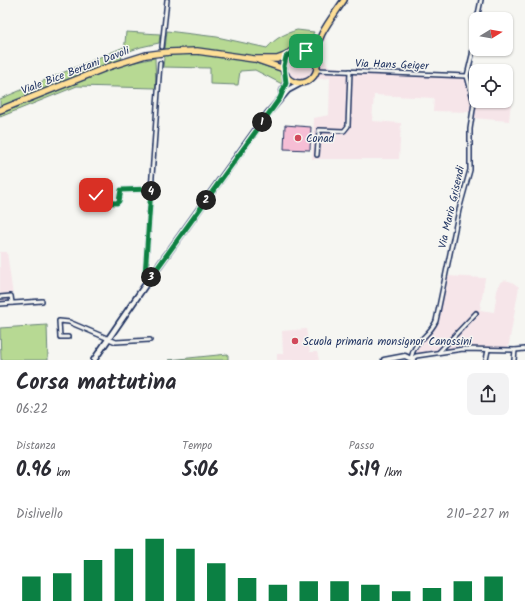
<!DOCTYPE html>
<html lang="it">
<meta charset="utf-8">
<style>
body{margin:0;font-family:Kalam,sans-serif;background:#f2f2f3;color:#2b2b33;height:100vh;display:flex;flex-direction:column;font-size:15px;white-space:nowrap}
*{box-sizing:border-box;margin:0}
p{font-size:13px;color:#7c7c81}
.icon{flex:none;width:22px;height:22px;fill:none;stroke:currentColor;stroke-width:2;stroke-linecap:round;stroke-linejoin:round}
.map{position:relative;height:360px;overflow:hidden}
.panel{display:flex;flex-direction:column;background:#fff;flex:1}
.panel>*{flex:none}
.needle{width:26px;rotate:79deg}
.tools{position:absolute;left:469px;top:12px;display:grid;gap:8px}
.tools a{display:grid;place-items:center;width:44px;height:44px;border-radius:8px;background:#fff;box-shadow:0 1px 3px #0004;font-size:20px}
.pin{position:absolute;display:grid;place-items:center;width:34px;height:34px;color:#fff;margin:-17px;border-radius:8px;box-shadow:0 2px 6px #0006}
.km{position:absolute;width:20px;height:20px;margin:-10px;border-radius:50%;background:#222;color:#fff;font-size:11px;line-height:20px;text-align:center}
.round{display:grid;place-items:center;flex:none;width:42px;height:42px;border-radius:8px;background:#f2f2f3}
.head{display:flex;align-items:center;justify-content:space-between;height:68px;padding:0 16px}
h1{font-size:22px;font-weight:700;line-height:30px}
.figures{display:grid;grid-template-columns:repeat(3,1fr);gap:6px;height:68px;padding:4px 16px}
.figures div{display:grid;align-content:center}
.figures b{font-size:20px;font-weight:700}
.figures small{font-size:11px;font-weight:400}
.figures p{font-size:11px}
.chart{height:112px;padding:8px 16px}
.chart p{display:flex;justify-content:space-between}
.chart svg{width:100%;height:72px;margin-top:4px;stroke:#0b8043;stroke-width:6}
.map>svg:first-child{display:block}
.built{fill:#f6e5e9}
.green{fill:#b7d993;stroke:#698478}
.building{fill:#f6bed5;stroke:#1b2f5e}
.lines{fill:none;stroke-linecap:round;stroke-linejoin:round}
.minor-tunnel{stroke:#caced4;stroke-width:3;stroke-dasharray:3 1.5;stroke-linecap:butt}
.minor-casing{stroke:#1b2f5e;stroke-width:6}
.tertiary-casing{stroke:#1b2f5e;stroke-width:7}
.secondary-casing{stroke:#1b2f5e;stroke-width:8}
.primary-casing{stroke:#1b2f5e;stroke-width:8}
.trunk-casing{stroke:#1b2f5e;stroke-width:8}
.minor{stroke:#f6f6f2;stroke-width:3}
.tertiary{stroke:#f6f6f2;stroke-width:4}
.secondary{stroke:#f6f6f2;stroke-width:4.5}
.primary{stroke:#fdde96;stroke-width:5}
.trunk{stroke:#fdde96;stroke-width:5.5}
.route-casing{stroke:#fff;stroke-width:8}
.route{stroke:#0b8043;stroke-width:5}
.poi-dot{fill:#d1495b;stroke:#f6f6f2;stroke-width:1.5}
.labels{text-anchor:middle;stroke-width:3;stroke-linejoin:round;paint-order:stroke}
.street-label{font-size:11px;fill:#1b2f5e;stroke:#f6f6f2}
.poi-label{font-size:11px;fill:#1b2f5e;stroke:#f6f6f2;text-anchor:start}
</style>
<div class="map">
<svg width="525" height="360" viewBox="0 0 525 360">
<rect width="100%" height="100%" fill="#f6f6f2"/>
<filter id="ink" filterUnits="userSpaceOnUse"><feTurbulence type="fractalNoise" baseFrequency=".025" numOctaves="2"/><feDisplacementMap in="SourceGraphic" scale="8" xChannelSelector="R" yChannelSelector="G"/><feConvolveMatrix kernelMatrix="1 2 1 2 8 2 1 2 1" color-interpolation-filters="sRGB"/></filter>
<g filter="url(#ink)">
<g class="built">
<polygon points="321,33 326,38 321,49 322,58 330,67 468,74 472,88 476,88 476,101 506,101 506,92 510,93 511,102 509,121 472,118 473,112 433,111 434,98 374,95 372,121 401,123 399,159 312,159 314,118 329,115 330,78 318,79 306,85 297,86 284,79 281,62 287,51 299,43 310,45"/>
<polygon points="0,252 7,252 14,303 0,304"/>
<polygon points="446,276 485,278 480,310 494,312 497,291 500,283 505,280 512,282 519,287 508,349 477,347 456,348 414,355 409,351 434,324"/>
<polygon points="306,329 310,352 317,352 319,360 277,360 277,354 283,354 282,331"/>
</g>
<g class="green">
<path d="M297 30 314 32 307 45 299 43 287 51 285 55 276 57 254 56 253 62 283 72 284 79 282 84 255 70 240 71 238 85 210 84V68L163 67 167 31 217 37 267 48C276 38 284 34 297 30Z"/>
<polygon points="126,32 160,34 159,43 141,47 124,53"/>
<polygon points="124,47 121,60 0,107 0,99"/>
<polygon points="155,58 156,88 77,86 0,117 0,114 121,65"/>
<polygon points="47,325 48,360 1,360 0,328"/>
<polygon points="228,354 228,360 169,360"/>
</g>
<polygon class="building" points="285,125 311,127 310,150 284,149"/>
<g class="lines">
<polyline class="minor-tunnel" points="160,63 162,47"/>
<defs>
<g id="minor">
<polyline points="477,19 481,0"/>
<polyline points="162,47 167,0"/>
<polyline points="316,70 467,76"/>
<polyline points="317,155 319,130 344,131 348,126 350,71"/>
<polyline points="96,195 95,202 117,203 119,201 121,190 151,189"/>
<polyline points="148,281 145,275 160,63"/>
<polyline points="0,297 11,296 12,303"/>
<polyline points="0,304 42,301"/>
<polyline points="68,337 60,337 59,321 69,322 116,342 150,340"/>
<polyline points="439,352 476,313"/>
<path d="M411 358C415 339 429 337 436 321L459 210 470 170V129L474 103 467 76 472 55 476 28"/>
<polyline points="412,359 416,356 463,349 515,350 525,349"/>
<polyline points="486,360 488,350"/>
<polyline points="514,360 515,350"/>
</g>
<polyline id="tertiary" points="384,360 405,356 413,360"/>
<g id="secondary">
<polyline points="282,93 286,83 286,75"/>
<polyline points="94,360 148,281 268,113 288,90 301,83"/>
</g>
<g id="primary">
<circle cx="300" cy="66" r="17"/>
<path d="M316 59C314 38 333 17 344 0"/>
</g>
<g id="trunk">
<polyline points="258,60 284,69"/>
<polyline points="0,110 108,67 146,55 169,52 197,51 254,59 277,59 288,55"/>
</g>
</defs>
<use href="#minor" class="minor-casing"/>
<use href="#tertiary" class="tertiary-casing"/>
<use href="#secondary" class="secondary-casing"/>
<use href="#primary" class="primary-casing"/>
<use href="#trunk" class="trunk-casing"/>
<use href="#minor" class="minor"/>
<use href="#tertiary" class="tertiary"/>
<use href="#secondary" class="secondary"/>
<use href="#primary" class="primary"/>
<use href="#trunk" class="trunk"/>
</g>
</g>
<g class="lines" filter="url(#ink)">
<defs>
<polyline id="route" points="96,195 95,202 117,203 119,201 121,190 151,189 145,275 148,281 280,98 286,83 284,66 286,57 295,50 306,51"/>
</defs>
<use href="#route" class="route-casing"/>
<use href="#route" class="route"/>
</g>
<g class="poi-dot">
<circle cx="298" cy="138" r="4"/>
<circle cx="295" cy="341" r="4"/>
</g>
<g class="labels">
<g class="street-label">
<text transform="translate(392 64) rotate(2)" y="4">Via Hans Geiger</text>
<text transform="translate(75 70) rotate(-21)" y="4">Viale Bice Bertani Davoli</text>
<text transform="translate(451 207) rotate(-77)" y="4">Via Mario Grisendi</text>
</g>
<g class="poi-label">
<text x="306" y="142">Conad</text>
<text x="303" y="345">Scuola primaria monsignor Canossini</text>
</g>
</g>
</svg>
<div class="tools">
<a><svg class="needle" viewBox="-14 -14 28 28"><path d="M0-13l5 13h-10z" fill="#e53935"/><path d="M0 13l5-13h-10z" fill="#7c7c81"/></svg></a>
<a><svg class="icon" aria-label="locate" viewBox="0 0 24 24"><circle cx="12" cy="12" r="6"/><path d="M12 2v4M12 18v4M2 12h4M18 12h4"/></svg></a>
</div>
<div class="pin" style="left:306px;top:51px;background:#1e9e55"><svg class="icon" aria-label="arrive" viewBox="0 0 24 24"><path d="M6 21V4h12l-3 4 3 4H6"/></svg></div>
<div class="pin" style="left:96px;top:195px;background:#d93025"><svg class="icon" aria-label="check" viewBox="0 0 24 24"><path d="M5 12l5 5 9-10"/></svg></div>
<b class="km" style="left:262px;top:122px">1</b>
<b class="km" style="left:206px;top:200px">2</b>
<b class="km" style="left:151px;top:277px">3</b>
<b class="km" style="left:151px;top:191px">4</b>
</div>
<section class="panel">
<div class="head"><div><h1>Corsa mattutina</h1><p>06:22</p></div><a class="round"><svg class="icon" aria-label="share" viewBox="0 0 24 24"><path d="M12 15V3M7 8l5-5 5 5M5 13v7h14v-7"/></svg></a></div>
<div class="figures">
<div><p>Distanza</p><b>0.96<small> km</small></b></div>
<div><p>Tempo</p><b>5:06</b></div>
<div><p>Passo</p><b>5:19<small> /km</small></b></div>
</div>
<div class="chart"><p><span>Dislivello</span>210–227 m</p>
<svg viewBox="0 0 160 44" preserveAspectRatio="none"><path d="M5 44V29M15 44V27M25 44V19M35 44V12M45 44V6M55 44V12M65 44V21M75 44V30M85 44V34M95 44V32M105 44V32M115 44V34M125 44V38M135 44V36M145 44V32M155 44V29"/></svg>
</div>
</section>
